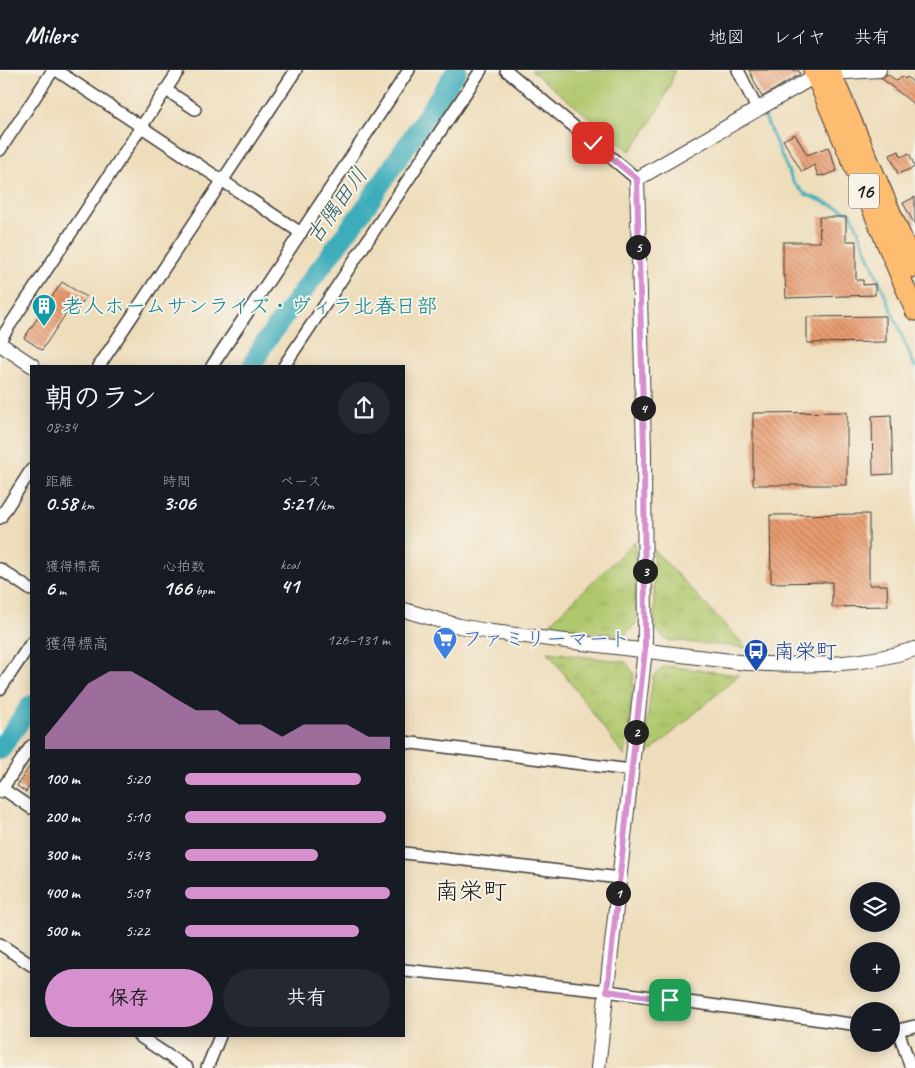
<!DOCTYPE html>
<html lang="ja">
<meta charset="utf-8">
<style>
body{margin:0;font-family:Caveat,"Klee One",sans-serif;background:#242831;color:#f1f3f6;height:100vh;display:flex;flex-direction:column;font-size:19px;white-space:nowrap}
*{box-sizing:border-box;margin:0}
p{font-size:16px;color:#9ea1a6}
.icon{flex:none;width:28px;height:28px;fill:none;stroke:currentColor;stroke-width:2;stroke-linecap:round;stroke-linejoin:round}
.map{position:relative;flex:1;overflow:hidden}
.side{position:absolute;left:30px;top:295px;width:375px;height:672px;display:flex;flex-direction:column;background:#171b24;border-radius:0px;box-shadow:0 2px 12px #0003}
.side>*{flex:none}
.fabs{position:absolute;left:850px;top:812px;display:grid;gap:10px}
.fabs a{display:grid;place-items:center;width:50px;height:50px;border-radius:50%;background:#171b24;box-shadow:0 2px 12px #0003;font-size:25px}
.pin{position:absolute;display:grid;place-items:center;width:42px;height:42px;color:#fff;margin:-21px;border-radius:10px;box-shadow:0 2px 8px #0006}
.km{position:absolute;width:25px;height:25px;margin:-12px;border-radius:50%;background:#222;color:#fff;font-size:14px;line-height:25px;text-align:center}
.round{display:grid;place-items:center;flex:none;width:52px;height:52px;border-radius:26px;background:#242831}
.headline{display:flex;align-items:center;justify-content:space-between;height:85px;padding:0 15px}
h1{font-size:28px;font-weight:700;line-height:38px}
.stats{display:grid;grid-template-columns:repeat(3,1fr);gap:8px;height:85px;padding:5px 15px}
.stats div{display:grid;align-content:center}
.stats b{font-size:21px;font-weight:700}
.stats small{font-size:14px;font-weight:400}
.stats p{font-size:14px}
.chart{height:140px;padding:10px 15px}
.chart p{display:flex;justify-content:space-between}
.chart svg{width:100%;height:90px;margin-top:5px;fill:#d690ce;opacity:.7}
.primary-button{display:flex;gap:10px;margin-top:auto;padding:10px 15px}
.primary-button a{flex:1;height:58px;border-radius:30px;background:#d690ce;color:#111;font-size:20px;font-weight:700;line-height:58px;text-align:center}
.primary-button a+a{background:#242831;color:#f1f3f6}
ul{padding:0 15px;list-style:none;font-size:16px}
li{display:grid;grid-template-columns:80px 60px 1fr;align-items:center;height:38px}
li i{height:12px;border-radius:6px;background:#d690ce}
header{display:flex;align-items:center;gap:30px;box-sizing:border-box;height:70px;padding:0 25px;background:#171b24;border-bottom:1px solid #363941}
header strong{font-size:24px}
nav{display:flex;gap:28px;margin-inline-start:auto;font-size:18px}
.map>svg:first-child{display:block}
.park{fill:url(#park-tufts);stroke:#667244}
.pitch{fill:#b0c86d;stroke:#667244}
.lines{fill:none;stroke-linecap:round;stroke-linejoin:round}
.stream{stroke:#3eadbb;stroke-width:3}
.river{stroke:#3eadbb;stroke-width:20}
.building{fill:url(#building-back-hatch)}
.minor-casing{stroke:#3c3934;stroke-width:14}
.tertiary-casing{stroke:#3c3934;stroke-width:16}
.trunk-casing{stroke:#3c3934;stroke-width:21}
.minor{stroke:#fff;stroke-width:11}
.tertiary{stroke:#fff;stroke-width:14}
.trunk{stroke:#fdbc70;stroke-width:19}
.route-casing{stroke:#fff;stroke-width:10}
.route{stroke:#d690ce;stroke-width:6}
.labels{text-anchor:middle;stroke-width:4;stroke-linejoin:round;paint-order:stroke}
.shield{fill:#f7f3e8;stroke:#5e5c59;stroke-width:1}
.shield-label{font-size:20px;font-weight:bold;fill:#1c1c1c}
.culture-label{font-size:21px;fill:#0d838f;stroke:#f7f3e8;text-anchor:start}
.shop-label{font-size:21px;fill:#366cbe;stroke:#f7f3e8;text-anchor:start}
.transit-label{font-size:21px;fill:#164399;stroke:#f7f3e8;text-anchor:start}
.water-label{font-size:22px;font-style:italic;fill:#2b5d64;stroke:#f7f3e8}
.quarter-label{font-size:24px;fill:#1c1c1c;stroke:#f7f3e8}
</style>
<header>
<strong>Milers</strong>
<nav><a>地図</a><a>レイヤ</a><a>共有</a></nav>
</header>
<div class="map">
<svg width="915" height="998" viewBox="0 0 915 998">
<defs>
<pattern id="park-tufts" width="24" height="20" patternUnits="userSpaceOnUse" patternTransform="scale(1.25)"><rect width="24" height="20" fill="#b0c86d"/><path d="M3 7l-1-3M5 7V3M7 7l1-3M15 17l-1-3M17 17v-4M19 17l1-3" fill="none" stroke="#97ab5e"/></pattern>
<pattern id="building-back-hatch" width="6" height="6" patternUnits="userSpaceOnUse" patternTransform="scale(1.25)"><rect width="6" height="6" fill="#e99b6f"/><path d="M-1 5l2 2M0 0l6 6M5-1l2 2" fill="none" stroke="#bc7e5a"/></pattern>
</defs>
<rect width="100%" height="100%" fill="#f7f3e8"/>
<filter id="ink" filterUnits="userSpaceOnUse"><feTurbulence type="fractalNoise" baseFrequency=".02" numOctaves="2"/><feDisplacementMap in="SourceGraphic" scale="10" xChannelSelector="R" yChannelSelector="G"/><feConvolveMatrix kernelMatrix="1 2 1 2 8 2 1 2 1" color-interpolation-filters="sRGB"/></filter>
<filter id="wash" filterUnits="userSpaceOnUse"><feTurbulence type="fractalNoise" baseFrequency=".0096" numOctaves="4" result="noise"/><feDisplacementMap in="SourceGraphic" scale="20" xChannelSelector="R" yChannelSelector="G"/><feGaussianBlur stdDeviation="1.12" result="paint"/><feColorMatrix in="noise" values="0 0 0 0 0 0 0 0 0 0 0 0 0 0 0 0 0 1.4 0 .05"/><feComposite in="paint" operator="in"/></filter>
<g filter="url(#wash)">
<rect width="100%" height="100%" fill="#edb"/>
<g class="park">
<polygon points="635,471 636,554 624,566 547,556"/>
<polygon points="653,479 747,578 667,570 655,559"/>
<polygon points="548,582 626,592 634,604 625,687"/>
<polygon points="665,596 739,605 642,689 653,606"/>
</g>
<path class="pitch" d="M531 0H675C666 31 650 56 630 81Z"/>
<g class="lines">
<polyline class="stream" points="762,41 793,112 805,124 851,143 915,297"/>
<g class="river">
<polyline points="252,296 263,275 367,135 457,0"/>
<polyline points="0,680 31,635"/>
</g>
</g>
<g id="blocks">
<g class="building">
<polygon points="749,0 798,0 800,4 762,27"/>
<polygon points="887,4 897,11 902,6 905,9 907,7 915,14 915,35 881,8"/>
<polygon points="795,64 807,85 828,77 837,101 823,106 823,105 818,106 814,95 802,102 783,70"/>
<polygon points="899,81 901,87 909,83 915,97 898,104 890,85"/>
<polygon points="915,127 915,155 903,133"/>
<polygon points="819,147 846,147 846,171 856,171 856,210 863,210 863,215 875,214 875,225 786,228 785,206 783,206 783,172 820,172"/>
<polygon points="62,212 86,227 73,246 67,242 42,280 24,268"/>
<polygon points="886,246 886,272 807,273 807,247"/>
<polygon points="847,342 847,415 753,415 753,343"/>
<polygon points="891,345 893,404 873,405 872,346"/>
<polygon points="869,444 869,515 887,515 888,536 832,537 832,512 771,513 770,445"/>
<polygon points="31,694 31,713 26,722 17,716"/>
</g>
</g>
</g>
<g filter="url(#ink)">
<use href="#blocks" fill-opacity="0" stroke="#3c3934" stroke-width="1"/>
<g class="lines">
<defs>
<g id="minor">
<polyline points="56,0 301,163"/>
<polyline points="506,0 637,109"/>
<polyline points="738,0 757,39"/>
<polyline points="166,20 195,39"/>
<polyline points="0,80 53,0"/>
<polyline points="0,270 179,0"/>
<polyline points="99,296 296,0"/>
<polyline points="212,296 409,0"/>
<polyline points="284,296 481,0"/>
<polyline points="0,448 31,400"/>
<polyline points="0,499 31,520"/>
<polyline points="0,619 31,573"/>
<polyline points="404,672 631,700"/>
<polyline points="0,717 31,738"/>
<polyline points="0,722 31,676"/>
<polyline points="404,783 620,808"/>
<polyline points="0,874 31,895"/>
<polyline points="404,900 607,921 859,955"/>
<polyline points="891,959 898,960 915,956"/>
<polyline points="898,960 911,998"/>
<polyline points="139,966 187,998"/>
<polyline points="207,998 220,966"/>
</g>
<g id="tertiary">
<polyline points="0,274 33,296"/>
<path d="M404 540 459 556 492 562 747 593C804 596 860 597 915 579"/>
<polyline points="598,998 645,580 644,380 637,109 815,6 831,3 879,0"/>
</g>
<g id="trunk">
<polyline points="813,0 915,241"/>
<polyline points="830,0 915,198"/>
</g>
</defs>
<use href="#minor" class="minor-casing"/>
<use href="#tertiary" class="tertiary-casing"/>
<use href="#trunk" class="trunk-casing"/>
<use href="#minor" class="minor"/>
<use href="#tertiary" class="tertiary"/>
<use href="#trunk" class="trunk"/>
</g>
</g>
<g class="lines" filter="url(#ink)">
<defs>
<polyline id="route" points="593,73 637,109 644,380 645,580 607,921 670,930"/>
</defs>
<use href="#route" class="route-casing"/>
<use href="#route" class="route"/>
</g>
<defs>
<symbol id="building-pin" viewBox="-11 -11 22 30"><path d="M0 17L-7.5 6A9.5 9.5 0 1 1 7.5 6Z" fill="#0f9aa8" stroke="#f7f3e8"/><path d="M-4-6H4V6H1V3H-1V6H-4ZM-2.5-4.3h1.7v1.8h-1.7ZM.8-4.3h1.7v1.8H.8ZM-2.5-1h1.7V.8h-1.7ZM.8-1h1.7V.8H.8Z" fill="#fff"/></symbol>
<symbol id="supermarket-pin" viewBox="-11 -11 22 30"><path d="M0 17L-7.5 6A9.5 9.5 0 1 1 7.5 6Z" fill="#3f7fe0" stroke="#f7f3e8"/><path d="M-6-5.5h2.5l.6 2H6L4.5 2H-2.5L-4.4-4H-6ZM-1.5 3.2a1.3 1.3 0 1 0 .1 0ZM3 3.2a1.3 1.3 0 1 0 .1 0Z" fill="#fff"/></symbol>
<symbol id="bus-pin" viewBox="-11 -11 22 30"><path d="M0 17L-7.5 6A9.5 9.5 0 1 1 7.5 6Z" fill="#1a4fb4" stroke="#f7f3e8"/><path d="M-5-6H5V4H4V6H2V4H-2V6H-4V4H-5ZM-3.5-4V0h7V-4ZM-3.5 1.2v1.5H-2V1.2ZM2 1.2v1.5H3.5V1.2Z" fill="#fff"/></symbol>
</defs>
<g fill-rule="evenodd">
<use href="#building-pin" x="30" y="222" width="28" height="38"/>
<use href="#supermarket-pin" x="431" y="555" width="28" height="38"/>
<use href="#bus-pin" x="742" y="567" width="28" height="38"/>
</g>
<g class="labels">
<rect class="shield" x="849" y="103.5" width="30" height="35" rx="4"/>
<g class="shield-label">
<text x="864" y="128">16</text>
</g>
<g class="culture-label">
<text x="62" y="243">老人ホームサンライズ・ヴィラ北春日部</text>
</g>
<g class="shop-label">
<text x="462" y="576">ファミリーマート</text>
</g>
<g class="transit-label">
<text x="774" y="588">南栄町</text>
</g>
<g class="water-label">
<text transform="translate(336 135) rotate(-54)" y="8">古隅田川</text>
</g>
<g class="quarter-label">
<text x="471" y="829">南栄町</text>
</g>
</g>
</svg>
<div class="fabs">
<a><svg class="icon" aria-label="layers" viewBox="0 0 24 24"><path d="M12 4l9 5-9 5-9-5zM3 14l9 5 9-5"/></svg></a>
<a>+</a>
<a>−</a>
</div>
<div class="pin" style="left:670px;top:930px;background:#1e9e55"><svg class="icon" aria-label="arrive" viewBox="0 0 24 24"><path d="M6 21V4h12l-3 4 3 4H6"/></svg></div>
<div class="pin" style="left:593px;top:73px;background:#d93025"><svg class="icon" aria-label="check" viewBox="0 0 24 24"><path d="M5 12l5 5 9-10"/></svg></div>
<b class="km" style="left:618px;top:823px">1</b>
<b class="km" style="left:636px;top:662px">2</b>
<b class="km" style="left:645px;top:501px">3</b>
<b class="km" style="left:643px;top:338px">4</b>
<b class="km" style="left:638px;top:177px">5</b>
<section class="side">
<div class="headline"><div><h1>朝のラン</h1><p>08:34</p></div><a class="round"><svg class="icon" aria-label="share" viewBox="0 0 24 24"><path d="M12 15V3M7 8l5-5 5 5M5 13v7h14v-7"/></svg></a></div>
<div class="stats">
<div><p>距離</p><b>0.58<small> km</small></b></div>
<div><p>時間</p><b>3:06</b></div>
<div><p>ペース</p><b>5:21<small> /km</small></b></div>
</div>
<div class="stats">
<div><p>獲得標高</p><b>6<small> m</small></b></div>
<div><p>心拍数</p><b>166<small> bpm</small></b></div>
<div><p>kcal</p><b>41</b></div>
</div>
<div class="chart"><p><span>獲得標高</span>126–131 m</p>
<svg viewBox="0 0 160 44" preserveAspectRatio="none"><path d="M0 44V38L10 25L20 12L30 6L40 6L50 12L60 19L70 25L80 25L90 32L100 32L110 38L120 32L130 32L140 32L150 38L160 38V44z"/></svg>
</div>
<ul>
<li><b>100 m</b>5:20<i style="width:86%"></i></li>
<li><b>200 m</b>5:10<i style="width:98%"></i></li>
<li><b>300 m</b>5:43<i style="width:65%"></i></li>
<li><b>400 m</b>5:09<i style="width:100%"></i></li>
<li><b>500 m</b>5:22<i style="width:85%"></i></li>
</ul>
<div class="primary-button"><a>保存</a><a>共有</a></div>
</section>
</div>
